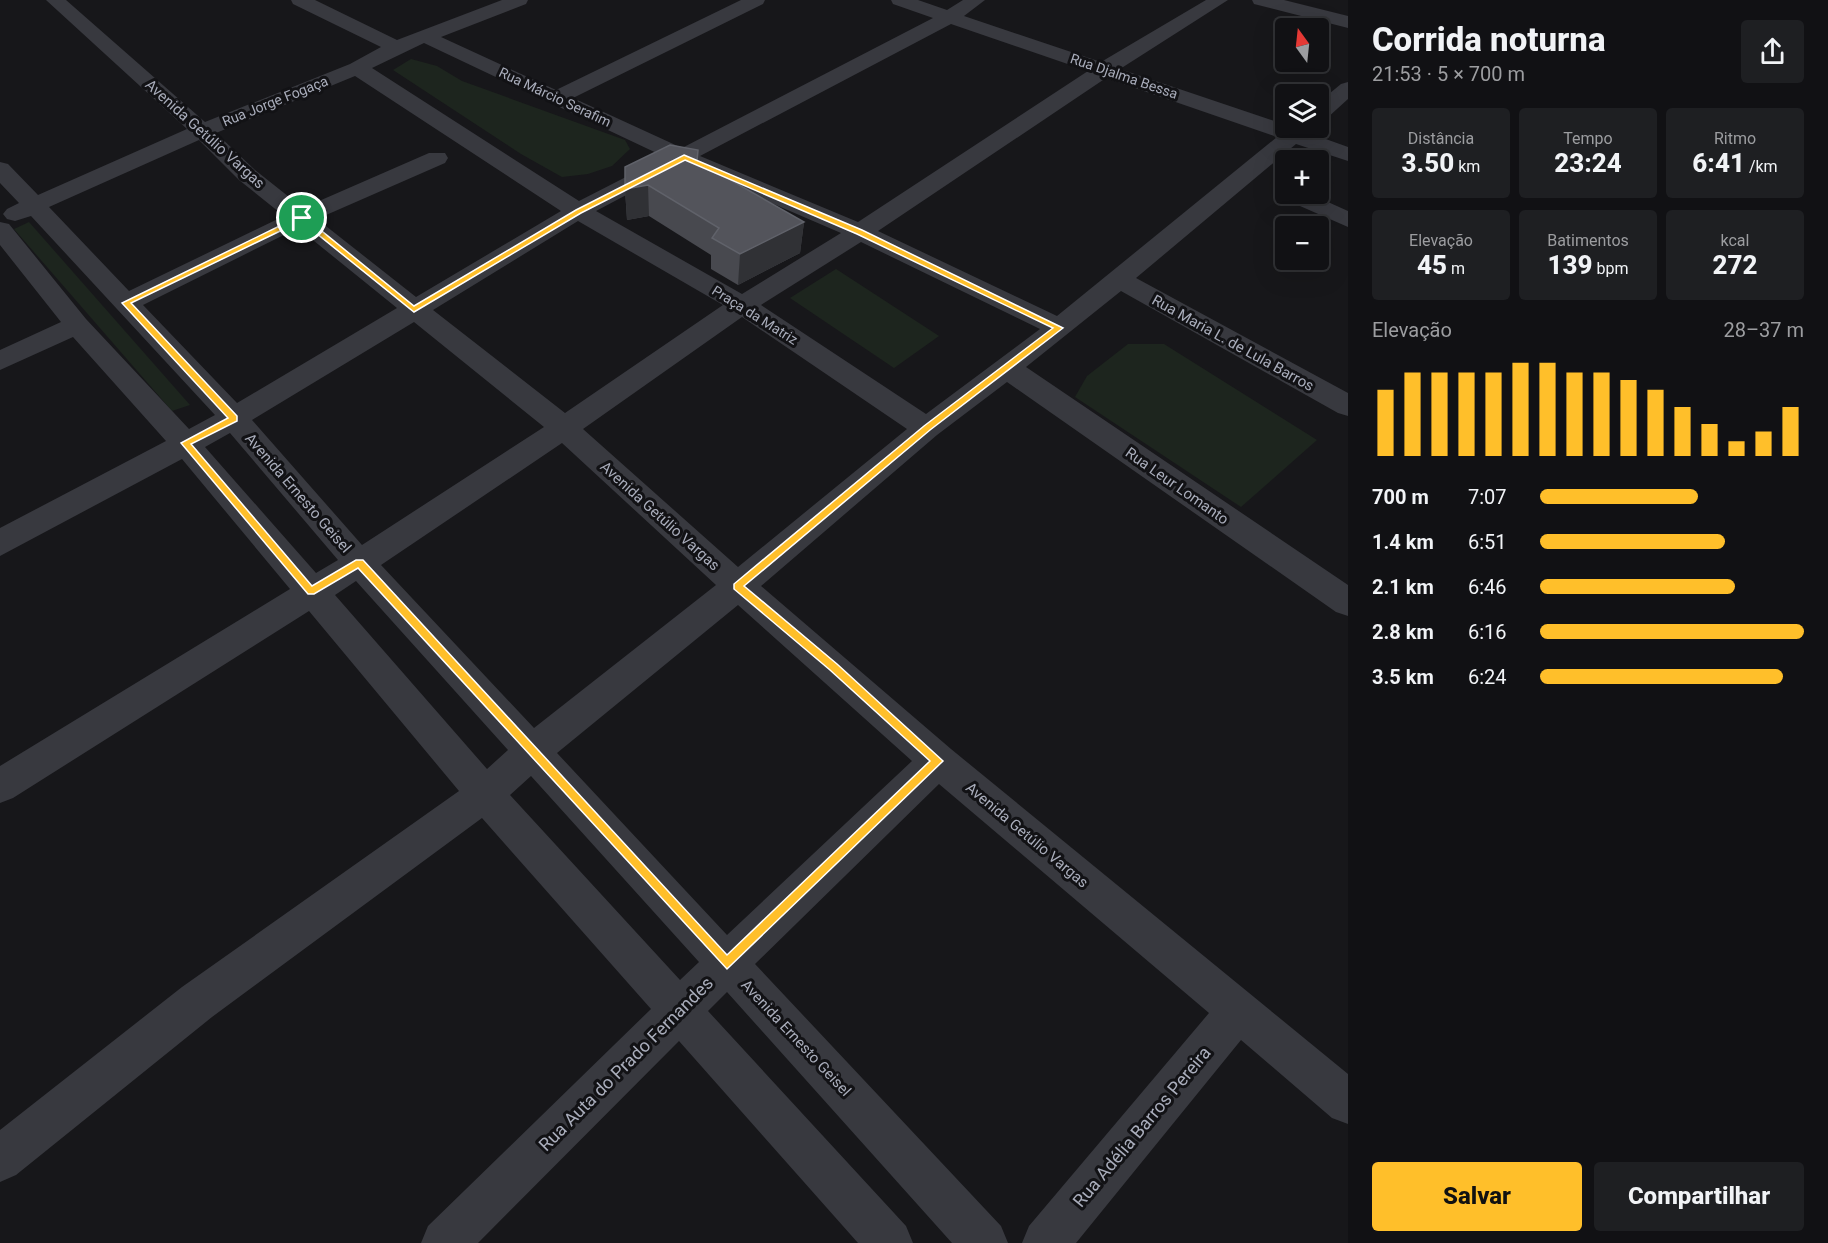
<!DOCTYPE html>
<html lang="pt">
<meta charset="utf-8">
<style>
body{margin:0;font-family:Roboto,sans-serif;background:#1e1f22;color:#f1f3f6;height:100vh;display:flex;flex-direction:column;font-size:22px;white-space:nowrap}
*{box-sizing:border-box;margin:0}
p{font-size:20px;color:#9c9da0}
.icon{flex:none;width:33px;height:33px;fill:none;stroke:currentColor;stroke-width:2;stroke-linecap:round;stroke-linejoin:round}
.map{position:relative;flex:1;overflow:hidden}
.sheet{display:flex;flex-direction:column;background:#111114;width:480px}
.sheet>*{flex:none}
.needle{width:39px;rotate:345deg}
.buttons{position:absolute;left:1275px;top:18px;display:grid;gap:12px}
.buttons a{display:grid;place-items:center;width:54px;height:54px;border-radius:6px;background:#111114;box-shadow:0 6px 24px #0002,0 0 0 2px #303134;font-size:30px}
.pin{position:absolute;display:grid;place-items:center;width:51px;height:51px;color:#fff;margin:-26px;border:3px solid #fff;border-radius:50%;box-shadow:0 2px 6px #0007}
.round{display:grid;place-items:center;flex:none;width:63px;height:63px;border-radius:6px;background:#1e1f22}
.head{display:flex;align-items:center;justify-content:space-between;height:102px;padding:0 24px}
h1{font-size:33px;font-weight:800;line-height:45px}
.metrics{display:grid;grid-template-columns:repeat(3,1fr);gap:9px;height:102px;padding:6px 24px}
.metrics div{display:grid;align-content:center;border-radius:6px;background:#1e1f22;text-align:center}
.metrics b{font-size:26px;font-weight:800}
.metrics small{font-size:16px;font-weight:400}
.metrics p{font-size:16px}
.chart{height:168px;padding:12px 24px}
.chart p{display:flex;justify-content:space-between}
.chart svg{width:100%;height:108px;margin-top:6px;stroke:#ffbf2a;stroke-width:6}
.primary-button{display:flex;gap:12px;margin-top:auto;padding:12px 24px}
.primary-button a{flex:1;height:69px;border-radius:6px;background:#ffbf2a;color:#111;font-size:24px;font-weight:800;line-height:69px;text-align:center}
.primary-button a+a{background:#1e1f22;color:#f1f3f6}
ul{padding:0 24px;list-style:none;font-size:20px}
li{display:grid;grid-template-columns:96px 72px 1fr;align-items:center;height:45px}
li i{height:15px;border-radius:8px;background:#ffbf2a}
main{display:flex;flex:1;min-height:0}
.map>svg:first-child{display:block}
.green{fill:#1d251e}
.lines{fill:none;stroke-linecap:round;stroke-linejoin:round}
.minor{fill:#38393f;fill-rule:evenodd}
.wall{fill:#48494f}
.shaded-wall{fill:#303135}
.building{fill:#53545b;stroke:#60626a;stroke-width:1.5}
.route{fill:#ffbf2a;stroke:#fff;stroke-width:1.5;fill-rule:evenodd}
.labels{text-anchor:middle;stroke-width:6;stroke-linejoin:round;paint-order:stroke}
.far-street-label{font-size:14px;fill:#a9adbb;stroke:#121215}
.street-label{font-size:15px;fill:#a9adbb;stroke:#121215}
.near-street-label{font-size:18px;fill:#a9adbb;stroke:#121215}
</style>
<main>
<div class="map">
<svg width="1348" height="1243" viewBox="0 0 1348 1243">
<rect width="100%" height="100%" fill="#17171a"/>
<g class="green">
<polygon points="411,59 437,66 462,81 625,140 630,149 612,166 588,174 562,177 521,154 393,70"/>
<polygon points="29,222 190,405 172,411 14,229"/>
<polygon points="836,269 939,336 894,368 790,298"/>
<polygon points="1128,344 1164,344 1317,440 1241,507 1075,397 1087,376"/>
</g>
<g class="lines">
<g class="minor">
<path d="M46 0H66L205 122 350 64 381 47 293 4 291 0H315L397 40 502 0H528L526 4 441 37 556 90 741 0H765L763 4 573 98 682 148 933 18 893 4 891 0H918L947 10 963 0H985L964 16 1101 62 1206 0H1228L1120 69 1286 125V128H1313L1309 133 1348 147V161L1296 144 1136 278 1348 393V416L1338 413 1121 291 1026 367 1348 585V616L1336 612 1007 382 937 435 761 586 951 749 1348 1074V1124L1332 1118 1241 1040 1076 1243H1022L1029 1226 1209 1013 939 784 755 964 1001 1226 1008 1243H952L727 992 708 1011 906 1226 913 1243H858L679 1041 478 1243H421L428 1226 651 1009 482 818 212 1017 16 1175 0 1182V1130L182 987 459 791 309 611 13 798 0 803V766L290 589 182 459 0 556V528L166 441 73 337 0 370V350L61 322 0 245V222L9 224 86 319 189 429 215 415 31 216 15 221 7 219 3 214 7 209 19 203 0 183V162L8 164 38 195 187 129ZM951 24 1088 71 858 222 700 156ZM424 43 665 157 579 201 372 68ZM355 76 561 211 416 297 317 219 445 163 448 158 445 153H429L303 208 255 170 216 133ZM1106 78 1277 137 1057 316 878 231ZM199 140 239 180 284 216 129 291 49 207ZM683 165 841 233 742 294 596 211ZM578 221 723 305 565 413 433 310ZM298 228 397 308 237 403 143 305ZM861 242 1040 329 926 414 761 305ZM742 317 907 429 738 567 583 429ZM414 322 544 427 362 545 252 420ZM230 433 338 560 316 573 205 447ZM562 443 716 585 534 728 381 565ZM356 581 508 750 487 769 335 595ZM738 605 912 761 727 935 557 753ZM531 776 699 962 680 980 510 795Z"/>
<polygon points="1252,0 1284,0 1348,16 1348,28 1254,4"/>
<polygon points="1348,82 1348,99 1326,119 1318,120 1318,103 1341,84"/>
<polygon points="1286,189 1286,194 1310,194 1348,211 1348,227 1284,199 1280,194"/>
</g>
</g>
<polygon class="wall" points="698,162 804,222 800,253 738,285 711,269 711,255 649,216 627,220 625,189"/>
<g class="shaded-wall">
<polygon points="648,185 649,216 627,220 625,189"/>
<polygon points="804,222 800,253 738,285 740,254"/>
</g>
<polygon class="building" points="670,145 698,150 697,161 804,222 740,254 712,238 719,228 648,185 625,189 625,167"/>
<path class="route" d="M684 155 862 230 1063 328 930 430 744 586 837 664 943 761 727 969 358 568 314 594H308L181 443 228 418 122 303 302 215 414 306 576 210ZM685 160 857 234 1053 328 924 426 734 584V589L830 670 930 761 727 955 363 560H356L312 586 191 444 237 421V416L131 303 301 221 414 312 581 213Z"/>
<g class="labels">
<g class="far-street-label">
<text transform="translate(1124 76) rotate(19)" y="5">Rua Djalma Bessa</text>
<text transform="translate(555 97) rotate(25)" y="5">Rua Márcio Serafim</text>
<text transform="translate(275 101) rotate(-22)" y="5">Rua Jorge Fogaça</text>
<text transform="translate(755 315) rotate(32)" y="5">Praça da Matriz</text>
</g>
<g class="street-label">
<text transform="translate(205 134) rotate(42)" y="5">Avenida Getúlio Vargas</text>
<text transform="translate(1233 343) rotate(29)" y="5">Rua Maria L. de Lula Barros</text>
<text transform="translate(1177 486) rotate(35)" y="5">Rua Leur Lomanto</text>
<text transform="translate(298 493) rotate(49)" y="5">Avenida Ernesto Geisel</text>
<text transform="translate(660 516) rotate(42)" y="5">Avenida Getúlio Vargas</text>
<text transform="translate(1027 835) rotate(40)" y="5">Avenida Getúlio Vargas</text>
<text transform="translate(796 1038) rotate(47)" y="5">Avenida Ernesto Geisel</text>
</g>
<g class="near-street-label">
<text transform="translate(626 1064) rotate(-45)" y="6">Rua Auta do Prado Fernandes</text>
<text transform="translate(1142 1127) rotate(-50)" y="6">Rua Adélia Barros Pereira</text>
</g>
</g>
</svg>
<div class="buttons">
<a><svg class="needle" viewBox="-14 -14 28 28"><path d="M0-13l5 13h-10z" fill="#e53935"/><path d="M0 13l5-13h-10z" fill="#9c9da0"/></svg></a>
<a><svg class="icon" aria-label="layers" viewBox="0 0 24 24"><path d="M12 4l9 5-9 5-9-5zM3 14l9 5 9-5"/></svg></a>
<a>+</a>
<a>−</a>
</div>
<div class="pin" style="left:302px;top:218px;background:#1e9e55"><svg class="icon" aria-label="arrive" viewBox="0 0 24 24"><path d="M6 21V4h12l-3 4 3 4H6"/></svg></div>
</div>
<section class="sheet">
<div class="head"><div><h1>Corrida noturna</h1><p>21:53 · 5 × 700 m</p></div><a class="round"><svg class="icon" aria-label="share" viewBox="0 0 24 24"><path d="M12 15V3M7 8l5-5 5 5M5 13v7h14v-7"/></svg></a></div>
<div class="metrics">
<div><p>Distância</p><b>3.50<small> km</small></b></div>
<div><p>Tempo</p><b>23:24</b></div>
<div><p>Ritmo</p><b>6:41<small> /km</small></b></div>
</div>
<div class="metrics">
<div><p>Elevação</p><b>45<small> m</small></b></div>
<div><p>Batimentos</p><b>139<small> bpm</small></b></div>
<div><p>kcal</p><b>272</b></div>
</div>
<div class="chart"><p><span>Elevação</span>28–37 m</p>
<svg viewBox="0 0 160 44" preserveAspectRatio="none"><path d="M5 44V17M15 44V10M25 44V10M35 44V10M45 44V10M55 44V6M65 44V6M75 44V10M85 44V10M95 44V13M105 44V17M115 44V24M125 44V31M135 44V38M145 44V34M155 44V24"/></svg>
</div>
<ul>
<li><b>700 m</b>7:07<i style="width:60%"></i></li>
<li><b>1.4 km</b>6:51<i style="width:70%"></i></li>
<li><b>2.1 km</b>6:46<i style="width:74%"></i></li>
<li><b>2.8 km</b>6:16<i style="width:100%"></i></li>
<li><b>3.5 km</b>6:24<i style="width:92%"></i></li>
</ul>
<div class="primary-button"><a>Salvar</a><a>Compartilhar</a></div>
</section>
</main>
